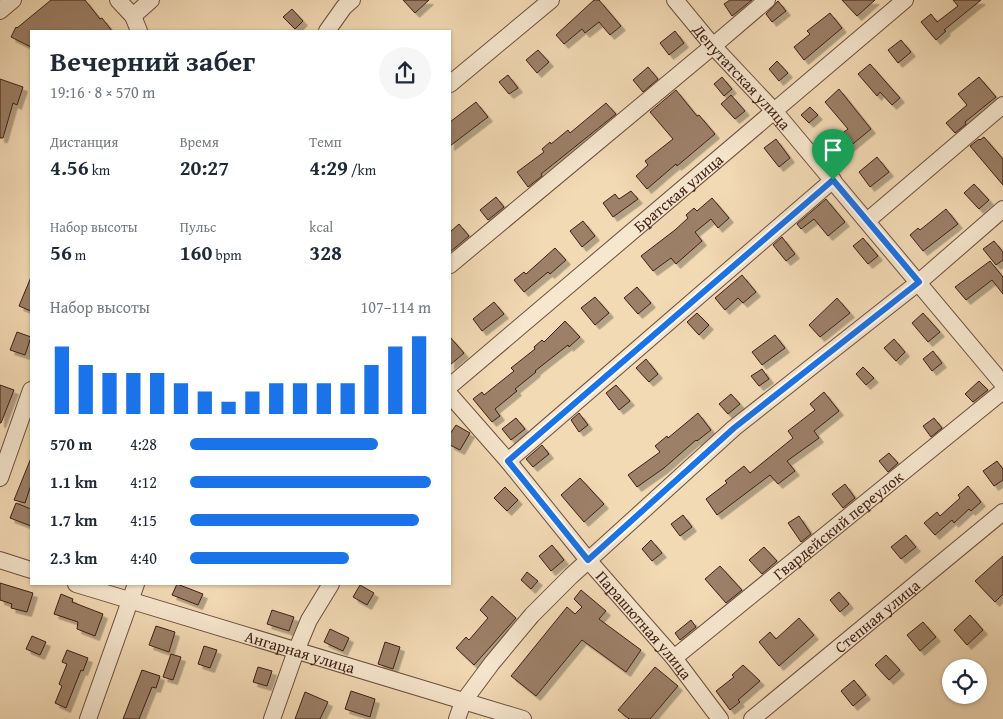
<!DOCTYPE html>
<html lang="ru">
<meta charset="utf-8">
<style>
body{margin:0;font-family:"Gentium Book Plus",serif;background:#f6f6f7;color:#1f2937;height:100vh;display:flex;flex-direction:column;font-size:19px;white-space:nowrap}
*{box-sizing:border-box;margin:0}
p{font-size:16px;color:#747a83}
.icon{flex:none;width:28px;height:28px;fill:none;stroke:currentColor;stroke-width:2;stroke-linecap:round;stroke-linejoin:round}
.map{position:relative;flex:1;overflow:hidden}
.sheet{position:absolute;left:30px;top:30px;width:421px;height:555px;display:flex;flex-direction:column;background:#fff;border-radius:0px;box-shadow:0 1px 4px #0004}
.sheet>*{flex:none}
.fabs{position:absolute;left:942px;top:659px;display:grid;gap:10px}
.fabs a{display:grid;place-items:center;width:45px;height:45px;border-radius:50%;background:#fff;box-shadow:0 1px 4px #0004;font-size:25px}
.pin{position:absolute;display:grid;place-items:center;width:42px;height:42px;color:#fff;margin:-51px -21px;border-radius:50% 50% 50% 0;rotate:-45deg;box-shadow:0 0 5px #0007}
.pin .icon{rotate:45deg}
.round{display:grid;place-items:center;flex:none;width:52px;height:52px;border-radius:26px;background:#f6f6f7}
.head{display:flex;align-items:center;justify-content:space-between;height:85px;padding:0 20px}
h1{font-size:28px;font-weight:800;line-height:38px}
.metrics{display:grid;grid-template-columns:repeat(3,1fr);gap:8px;height:85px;padding:5px 20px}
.metrics div{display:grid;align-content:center}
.metrics b{font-size:21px;font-weight:800}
.metrics small{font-size:14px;font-weight:400}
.metrics p{font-size:14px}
.chart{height:140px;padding:10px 20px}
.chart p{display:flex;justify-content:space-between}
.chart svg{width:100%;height:90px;margin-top:5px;stroke:#1a73e8;stroke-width:6}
ul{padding:0 20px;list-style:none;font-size:16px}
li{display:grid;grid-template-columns:80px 60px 1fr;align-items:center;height:38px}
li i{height:12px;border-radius:6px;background:#1a73e8}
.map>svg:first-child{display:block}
.building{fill:#9c8068;stroke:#3f1f14;filter:url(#shadow)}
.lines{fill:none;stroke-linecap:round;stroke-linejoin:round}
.minor-casing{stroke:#6c4e3c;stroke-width:18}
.minor{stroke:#f7e7cf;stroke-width:16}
.route-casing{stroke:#fff;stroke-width:10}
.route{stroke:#1a73e8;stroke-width:6}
.labels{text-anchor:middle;stroke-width:4.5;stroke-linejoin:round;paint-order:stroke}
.street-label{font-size:16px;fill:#3f1f14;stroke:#f7e7cf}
</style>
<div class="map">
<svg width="1003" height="719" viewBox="0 0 1003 719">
<defs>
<filter id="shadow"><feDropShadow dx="4.5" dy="4.5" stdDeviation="0" flood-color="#0004"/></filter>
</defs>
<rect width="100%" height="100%" fill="#f2dab5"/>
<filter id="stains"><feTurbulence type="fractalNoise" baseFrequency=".004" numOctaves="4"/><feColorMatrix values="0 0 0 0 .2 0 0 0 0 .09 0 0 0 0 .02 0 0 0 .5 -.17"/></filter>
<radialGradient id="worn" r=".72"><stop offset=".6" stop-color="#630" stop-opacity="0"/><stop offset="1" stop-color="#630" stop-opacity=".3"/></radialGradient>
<g class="building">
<polygon points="51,0 85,0 100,19 102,18 112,31 31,31 31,47 11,37 16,27 17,28"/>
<polygon points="403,0 429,0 415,13"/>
<polygon points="594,0 599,0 621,26 610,35 599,22 585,33 582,29 564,44 556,35"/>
<polygon points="730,0 752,0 732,16 724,4"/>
<polygon points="842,0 875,0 857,16"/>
<polygon points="953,0 981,0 944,30 946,31 936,40 921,22 931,14 937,22 958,6"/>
<polygon points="778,1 786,11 772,22 766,14"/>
<polygon points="292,9 303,21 295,29 283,17"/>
<polygon points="830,13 842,28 804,60 794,47 810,34 807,31"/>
<polygon points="675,31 684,43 669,55 660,43"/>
<polygon points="901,40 911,52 898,63 888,50"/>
<polygon points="538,50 549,62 537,73 526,60"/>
<polygon points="777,61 788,73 779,81 769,69"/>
<polygon points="870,64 900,98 892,105 880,92 877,96 858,74"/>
<polygon points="648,67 658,79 643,92 633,80"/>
<polygon points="508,75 518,88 509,94 499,82"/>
<polygon points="722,77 732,89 724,96 714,84"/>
<polygon points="979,77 996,97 965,122 966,124 955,133 946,123 967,105 958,94"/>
<polygon points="0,79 23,87 17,105 13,103 3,138 0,138"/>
<polygon points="839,89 871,129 843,152 833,140 848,129 825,102"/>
<polygon points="676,90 697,116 699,115 715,134 677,166 676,164 647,189 636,176 648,165 645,161 673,139 650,112"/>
<polygon points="731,95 745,111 735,119 721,104"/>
<polygon points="476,102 488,117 450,146 450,122"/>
<polygon points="606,103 616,114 541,174 542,176 528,187 517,172 544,152 542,149 550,142 551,144 568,130 570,133"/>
<polygon points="810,107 818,115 809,123 801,115"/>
<polygon points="984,137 1003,159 1003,185 970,146 979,139 980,140"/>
<polygon points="776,139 790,158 779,167 764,148"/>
<polygon points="877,157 889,172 870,187 859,172"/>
<polygon points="974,184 989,200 979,209 964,193"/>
<polygon points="631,191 638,199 613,217 603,203 615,194 619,199"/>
<polygon points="496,197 504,207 488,220 480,210"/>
<polygon points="712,198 729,218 718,228 711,219 695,232 702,241 676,264 671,258 653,271 641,256 675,230 688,218 686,215 694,208 697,211"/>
<polygon points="826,199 845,222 828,236 814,219 801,229 797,224"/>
<polygon points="946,209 958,224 923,251 910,235 918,228 920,230"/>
<polygon points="583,221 595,236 582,247 570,231"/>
<polygon points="459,224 469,236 450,252 450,232"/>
<polygon points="782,237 795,254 786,261 773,245"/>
<polygon points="863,238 878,256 868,264 853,246"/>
<polygon points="994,241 1003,252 1003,260 996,265 983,249"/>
<polygon points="555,248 566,260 550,274 548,272 524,292 514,280 524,272 526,274"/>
<polygon points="990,261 1003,277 1003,294 992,280 966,300 955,287"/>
<polygon points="742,275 756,292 743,303 738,298 725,310 715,298"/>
<polygon points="31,277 31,311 19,306"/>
<polygon points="637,287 651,303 638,314 624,298"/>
<polygon points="595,297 609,313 595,325 581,308"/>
<polygon points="837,298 850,313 820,337 809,325"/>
<polygon points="494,302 504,314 482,331 473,319"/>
<polygon points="697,313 709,325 699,335 687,322"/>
<polygon points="923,313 940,332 928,342 912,323"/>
<polygon points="565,321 580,337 569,347 568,345 535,371 536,372 515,389 517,391 495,409 500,416 492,422 473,399 482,392 484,395 514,371 511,368 535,349 534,347 542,340 544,342"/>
<polygon points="17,332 31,337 25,355 10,350"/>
<polygon points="775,335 785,348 762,365 752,352"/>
<polygon points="450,337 464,353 450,365"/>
<polygon points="894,339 905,352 896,361 884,348"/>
<polygon points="933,351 942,363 932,371 923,359"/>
<polygon points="646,359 658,374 649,382 636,368"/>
<polygon points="863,367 874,378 866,385 856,374"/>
<polygon points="762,369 769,379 759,386 751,376"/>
<polygon points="979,381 988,390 973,402 965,394"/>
<polygon points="0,385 14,390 1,423 0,423"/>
<polygon points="616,385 630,401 619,410 606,393"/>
<polygon points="824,392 839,411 814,431 819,438 787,461 795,471 778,484 770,475 717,515 706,499 727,483 725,481 744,466 750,473 793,438 788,431 815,410 810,404"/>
<polygon points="731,394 740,404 728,414 719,404"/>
<polygon points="579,413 588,425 579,432 571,420"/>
<polygon points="698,413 711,430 697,441 696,440 664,468 637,487 628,475 660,452 655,446 667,436 668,438"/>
<polygon points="516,418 525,429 511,440 502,429"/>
<polygon points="934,418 942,428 931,437 923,426"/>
<polygon points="456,425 470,433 460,450 450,445 450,434"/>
<polygon points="542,445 549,454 533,467 526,459"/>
<polygon points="889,453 898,463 888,472 879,461"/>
<polygon points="31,458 31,485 25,503 14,500"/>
<polygon points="997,461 1003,469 1003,480 994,486 983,471"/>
<polygon points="580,478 604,504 584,522 561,495"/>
<polygon points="845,484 855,498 843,508 832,494"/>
<polygon points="968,486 981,502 971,511 969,509 954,523 952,520 935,535 924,523 937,512 940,516 960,498 958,495"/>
<polygon points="505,487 518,500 507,511 494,498"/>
<polygon points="16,503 31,509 31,526 10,518"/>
<polygon points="683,515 692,527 680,536 671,524"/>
<polygon points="799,516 811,534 801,542 788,523"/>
<polygon points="906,535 916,547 901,559 891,547"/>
<polygon points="651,540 662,553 652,561 642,549"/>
<polygon points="552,545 564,560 551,571 539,556"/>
<polygon points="764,547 777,561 762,574 749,560"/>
<polygon points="1003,556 1003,594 995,602 975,581"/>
<polygon points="720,566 742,590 726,603 705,579"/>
<polygon points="527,572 538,581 531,589 521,580"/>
<polygon points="0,583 33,593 27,612 11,608 12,604 0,600"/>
<polygon points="177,584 203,594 198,605 172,595"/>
<polygon points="360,585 374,593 367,605 353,597"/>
<polygon points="581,590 606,611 599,619 641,650 626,672 582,640 536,696 511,676 567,607 575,614 582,607 574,599"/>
<polygon points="839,592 849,604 840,612 830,600"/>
<polygon points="61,594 73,599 72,602 103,614 95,636 77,629 78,622 54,614"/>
<polygon points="492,596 516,618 474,665 456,648 466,637 469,640 488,618 480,610"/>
<polygon points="272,610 294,617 289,631 267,624"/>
<polygon points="970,615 983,630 967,645 954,630"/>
<polygon points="799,618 814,635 779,666 759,642 770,632 776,639"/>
<polygon points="691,620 696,627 680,640 675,633"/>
<polygon points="923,622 936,637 920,651 907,635"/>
<polygon points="156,626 175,632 169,652 149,645"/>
<polygon points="330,629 349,638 343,651 324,642"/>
<polygon points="32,636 46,642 40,655 26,649"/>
<polygon points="385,642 400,647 393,669 378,664"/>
<polygon points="204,646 217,650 210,668 198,664"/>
<polygon points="67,650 88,658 83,671 81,670 66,708 55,703 62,686 59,684 67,664 62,662"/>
<polygon points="171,654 181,657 173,680 163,677"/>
<polygon points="886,655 900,670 889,680 875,665"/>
<polygon points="743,665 760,681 738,700 740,702 730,710 716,691 734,677 732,675"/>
<polygon points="258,667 272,671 267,686 253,682"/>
<polygon points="655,667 678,686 650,719 629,719 618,710"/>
<polygon points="142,670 160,676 156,688 152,687 139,719 123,719"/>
<polygon points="854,680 866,695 853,706 841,691"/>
<polygon points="351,691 375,699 370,717 345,709"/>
<polygon points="305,692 328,702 320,719 295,719"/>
</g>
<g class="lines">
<defs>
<g id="minor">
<polyline points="118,0 133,16 139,31"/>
<path id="s1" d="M675 0 713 46 775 112 1003 384"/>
<polyline points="0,11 13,0"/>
<polyline points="133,16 151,0"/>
<polyline points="327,31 344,7 352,0"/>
<polyline points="450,84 551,0"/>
<polyline points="867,221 1003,105"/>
<polyline points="450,265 713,46 767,0"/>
<path id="s2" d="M450 386 905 0"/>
<path id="s3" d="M450 395 508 461 588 560 674 658 720 719"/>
<polyline points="508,461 833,180"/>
<polyline points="0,478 31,390"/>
<polyline points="0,560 31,570"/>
<path id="s4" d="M76 584 523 719"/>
<path id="s5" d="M674 658 1003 391"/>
<polyline points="88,719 136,584"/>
<polyline points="272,719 296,651 309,620 331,584"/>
<polyline points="457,719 463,702 492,663 532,615 571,576 734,428 919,282 1003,209"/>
<path id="s6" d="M752 719 1003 512"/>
</g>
</defs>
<use href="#minor" class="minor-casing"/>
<use href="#minor" class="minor"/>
</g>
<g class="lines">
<defs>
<polygon id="route" points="833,180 919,282 734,428 588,560 508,461"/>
</defs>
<use href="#route" class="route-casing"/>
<use href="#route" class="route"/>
</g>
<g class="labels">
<g class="street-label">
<text dy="6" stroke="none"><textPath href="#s1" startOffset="102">Депутатская улица</textPath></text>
<text dy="6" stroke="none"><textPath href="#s2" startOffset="299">Братская улица</textPath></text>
<text dy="6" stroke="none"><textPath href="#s5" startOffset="211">Гвардейский переулок</textPath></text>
<text dy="6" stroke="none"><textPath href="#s6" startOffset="162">Степная улица</textPath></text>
<text dy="6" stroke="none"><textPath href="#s3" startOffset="301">Парашютная улица</textPath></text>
<text dy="6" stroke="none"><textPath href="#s4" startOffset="234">Ангарная улица</textPath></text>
</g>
</g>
<rect width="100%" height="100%" filter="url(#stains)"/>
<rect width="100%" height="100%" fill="url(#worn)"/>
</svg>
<div class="fabs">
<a><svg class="icon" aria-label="locate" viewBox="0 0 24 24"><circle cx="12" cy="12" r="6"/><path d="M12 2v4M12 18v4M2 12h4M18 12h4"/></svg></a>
</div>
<div class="pin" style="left:833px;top:180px;background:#1e9e55"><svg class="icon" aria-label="arrive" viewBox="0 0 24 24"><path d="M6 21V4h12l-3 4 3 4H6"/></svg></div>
<section class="sheet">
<div class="head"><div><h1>Вечерний забег</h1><p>19:16 · 8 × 570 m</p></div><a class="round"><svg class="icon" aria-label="share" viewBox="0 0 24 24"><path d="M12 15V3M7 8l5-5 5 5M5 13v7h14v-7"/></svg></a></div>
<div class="metrics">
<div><p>Дистанция</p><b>4.56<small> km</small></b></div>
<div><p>Время</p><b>20:27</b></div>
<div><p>Темп</p><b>4:29<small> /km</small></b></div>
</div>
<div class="metrics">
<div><p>Набор высоты</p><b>56<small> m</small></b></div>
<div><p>Пульс</p><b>160<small> bpm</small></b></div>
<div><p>kcal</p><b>328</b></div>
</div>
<div class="chart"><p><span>Набор высоты</span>107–114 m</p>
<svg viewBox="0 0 160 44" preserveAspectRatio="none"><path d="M5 44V11M15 44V20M25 44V24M35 44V24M45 44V24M55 44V29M65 44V33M75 44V38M85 44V33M95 44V29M105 44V29M115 44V29M125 44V29M135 44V20M145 44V11M155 44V6"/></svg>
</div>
<ul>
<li><b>570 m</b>4:28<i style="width:78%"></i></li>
<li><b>1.1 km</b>4:12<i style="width:100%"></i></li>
<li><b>1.7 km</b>4:15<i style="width:95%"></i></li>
<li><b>2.3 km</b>4:40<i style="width:66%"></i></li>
</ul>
</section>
</div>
